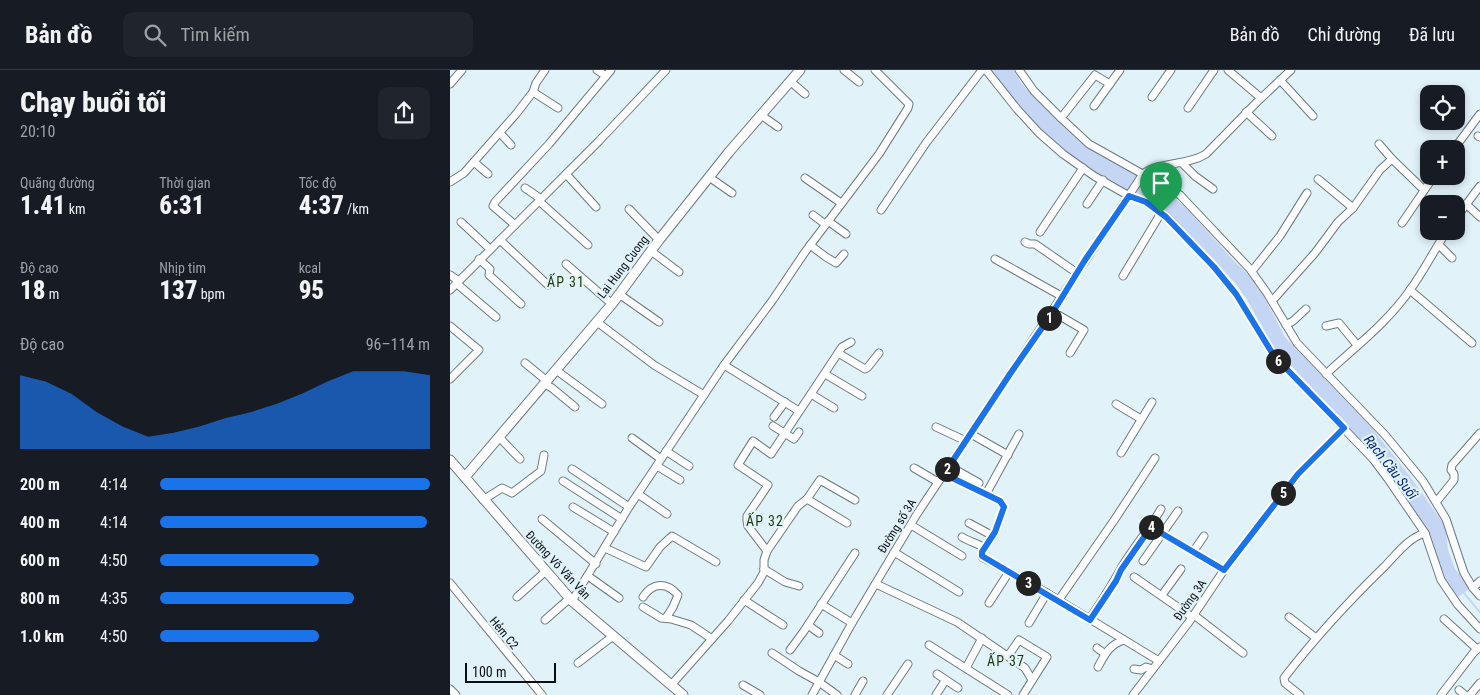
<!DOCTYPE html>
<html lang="vi">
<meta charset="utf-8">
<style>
body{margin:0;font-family:"Roboto Condensed",sans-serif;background:#20242c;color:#f1f3f6;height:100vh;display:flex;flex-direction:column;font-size:19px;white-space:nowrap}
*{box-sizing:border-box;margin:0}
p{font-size:16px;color:#9ea1a6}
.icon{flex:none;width:28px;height:28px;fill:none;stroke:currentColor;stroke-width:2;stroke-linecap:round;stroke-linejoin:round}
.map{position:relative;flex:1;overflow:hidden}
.panel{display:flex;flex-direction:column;background:#171b24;width:450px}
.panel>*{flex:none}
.tools{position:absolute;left:970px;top:15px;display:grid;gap:10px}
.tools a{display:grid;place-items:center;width:45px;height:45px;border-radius:10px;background:#171b24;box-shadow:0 2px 8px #0003;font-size:25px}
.scale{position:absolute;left:15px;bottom:12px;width:91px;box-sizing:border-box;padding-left:5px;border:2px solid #090e11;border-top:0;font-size:14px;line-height:18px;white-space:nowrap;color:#090e11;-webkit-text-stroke:4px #e1f2f9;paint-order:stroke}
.pin{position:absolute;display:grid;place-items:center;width:42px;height:42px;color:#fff;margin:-51px -21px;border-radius:50% 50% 50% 0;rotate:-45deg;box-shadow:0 0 5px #0007}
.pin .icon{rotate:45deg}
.km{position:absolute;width:25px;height:25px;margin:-12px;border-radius:50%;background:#222;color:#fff;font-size:14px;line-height:25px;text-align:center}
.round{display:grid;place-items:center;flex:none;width:52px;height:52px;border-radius:10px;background:#20242c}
.overview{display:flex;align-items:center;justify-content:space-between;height:85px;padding:0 20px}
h1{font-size:28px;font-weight:800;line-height:38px}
.stats{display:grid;grid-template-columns:repeat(3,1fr);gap:8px;height:85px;padding:5px 20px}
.stats div{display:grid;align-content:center}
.stats b{font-size:25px;font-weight:800}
.stats small{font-size:14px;font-weight:400}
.stats p{font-size:14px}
.chart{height:140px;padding:10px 20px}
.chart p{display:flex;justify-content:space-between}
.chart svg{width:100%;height:90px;margin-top:5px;fill:#1a73e8;opacity:.7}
ul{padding:0 20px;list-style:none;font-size:16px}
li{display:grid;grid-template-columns:80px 60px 1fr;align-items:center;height:38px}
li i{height:12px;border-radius:6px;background:#1a73e8}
header{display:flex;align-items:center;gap:30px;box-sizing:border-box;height:70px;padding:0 25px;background:#171b24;border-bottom:1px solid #363941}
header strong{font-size:24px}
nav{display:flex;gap:28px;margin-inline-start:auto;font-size:18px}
.search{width:350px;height:45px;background:#20242c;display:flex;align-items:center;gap:12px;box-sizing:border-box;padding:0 18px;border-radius:10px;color:#9ea1a6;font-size:19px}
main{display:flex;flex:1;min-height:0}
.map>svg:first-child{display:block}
.water{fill:#c5d5f4}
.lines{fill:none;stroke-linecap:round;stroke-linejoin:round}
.stream{stroke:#c5d5f4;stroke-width:2}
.street-casing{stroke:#6b7a80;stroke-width:9}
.secondary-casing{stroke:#6b7a80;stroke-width:11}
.street{stroke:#fff;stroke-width:7}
.secondary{stroke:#fff;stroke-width:9}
.route-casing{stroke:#fff;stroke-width:10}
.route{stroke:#1a73e8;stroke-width:6}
.labels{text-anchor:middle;stroke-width:4.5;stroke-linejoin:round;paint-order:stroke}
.street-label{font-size:12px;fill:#090e11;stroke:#e1f2f9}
.neighbourhood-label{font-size:14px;letter-spacing:1px;fill:#1f3805;stroke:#e1f2f9}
.water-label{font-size:14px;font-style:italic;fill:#032477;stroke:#e1f2f9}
</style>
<header>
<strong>Bản đồ</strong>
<div class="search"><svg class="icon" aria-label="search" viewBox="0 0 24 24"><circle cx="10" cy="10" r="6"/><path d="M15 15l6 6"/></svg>Tìm kiếm</div>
<nav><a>Bản đồ</a><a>Chỉ đường</a><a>Đã lưu</a></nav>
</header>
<main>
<section class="panel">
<div class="overview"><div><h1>Chạy buổi tối</h1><p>20:10</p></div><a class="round"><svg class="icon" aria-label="share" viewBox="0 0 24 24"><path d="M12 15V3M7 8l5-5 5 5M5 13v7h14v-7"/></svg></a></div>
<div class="stats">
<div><p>Quãng đường</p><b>1.41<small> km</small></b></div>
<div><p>Thời gian</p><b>6:31</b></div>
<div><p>Tốc độ</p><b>4:37<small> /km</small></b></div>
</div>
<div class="stats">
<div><p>Độ cao</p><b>18<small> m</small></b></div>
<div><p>Nhịp tim</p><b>137<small> bpm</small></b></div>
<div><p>kcal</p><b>95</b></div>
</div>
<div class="chart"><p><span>Độ cao</span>96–114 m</p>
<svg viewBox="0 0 160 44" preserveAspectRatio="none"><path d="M0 44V8L10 11L20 17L30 26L40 33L50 38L60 36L70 33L80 29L90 26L100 22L110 17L120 11L130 6L140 6L150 6L160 8V44z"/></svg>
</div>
<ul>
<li><b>200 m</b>4:14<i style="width:100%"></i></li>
<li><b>400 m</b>4:14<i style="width:99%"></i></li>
<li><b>600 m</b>4:50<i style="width:59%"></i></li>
<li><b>800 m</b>4:35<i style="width:72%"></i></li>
<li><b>1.0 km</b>4:50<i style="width:59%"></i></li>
</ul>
</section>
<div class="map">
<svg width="1030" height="625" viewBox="0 0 1030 625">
<rect width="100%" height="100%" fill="#e1f2f9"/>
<path class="water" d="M542 0H564L571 13 623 65 646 82 688 104 716 120 736 138 785 192 796 202 809 217 835 267 922 358 962 409 993 453 996 462 998 480 1005 499 1020 518 1008 527 995 508 981 470 967 445 927 388 866 324 849 304 831 286 824 278 796 228 786 214 715 139C703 130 690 126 677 120 667 115 657 109 647 104 603 81 569 40 542 0Z"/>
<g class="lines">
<polyline class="stream" points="1013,522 1030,542"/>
<defs>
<g id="street">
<polyline points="147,0 156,6"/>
<polyline points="394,0 409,12"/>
<polyline points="536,0 567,39 589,63 613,84 644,106 679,126 696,132 717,147 764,197 786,224 824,286 923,389 938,409 975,463 991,510 1008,535 1030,559"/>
<polyline points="569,0 584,21 611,48 639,74 730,125 800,199 817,223 847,273 936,366 973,411 996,449 1014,503 1023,518 1030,526"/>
<polyline points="778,0 811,28"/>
<polyline points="830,10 863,46"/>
<polyline points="340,11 355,24"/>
<polyline points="0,14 12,0"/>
<polyline points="83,22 108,38"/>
<polyline points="702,27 721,0"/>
<polyline points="644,36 670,0"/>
<polyline points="738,38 764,0"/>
<polyline points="796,42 822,66"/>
<polyline points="311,45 328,57"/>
<polyline points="611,48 645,5 660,14"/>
<polyline points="50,63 61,75"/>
<polyline points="1028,66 1030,67"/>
<polyline points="929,74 942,89 974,120"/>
<polyline points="1004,79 1030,44"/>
<polyline points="24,92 38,104"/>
<polyline points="732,93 745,106 763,119"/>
<polyline points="116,104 146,137"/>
<polyline points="259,107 282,123"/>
<polyline points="355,108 391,133"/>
<polyline points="868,109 903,138"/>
<polyline points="0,112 14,103 66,44 83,22 86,13 95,0"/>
<polyline points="75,118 91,129"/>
<polyline points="89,131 138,175"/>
<polyline points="637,134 653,110"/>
<polyline points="1016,134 1030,147"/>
<polyline points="179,139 209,170"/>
<polyline points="431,140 476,73 532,0"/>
<polyline points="363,145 375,154"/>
<polyline points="1006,146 1007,143 1012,140 1030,116"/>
<polyline points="378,151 396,164"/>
<polyline points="11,152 40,179"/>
<polyline points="952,153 984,106"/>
<polyline points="65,155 43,136 45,132 99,74 161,0"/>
<polyline points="590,162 633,98"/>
<polyline points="50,170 98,215"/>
<polyline points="575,172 579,174 585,174 627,203"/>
<polyline points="360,175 376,187 386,193 394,184"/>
<polyline points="989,175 1002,188"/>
<polyline points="201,181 229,202"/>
<polyline points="29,189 40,199 39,205 71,234"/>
<polyline points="545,189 613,227"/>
<polyline points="116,194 162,234"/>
<polyline points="802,201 830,166 857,123"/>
<polyline points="0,205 9,211"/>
<polyline points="673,206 711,143"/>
<polyline points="6,213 46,247"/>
<polyline points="0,220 149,71 216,0"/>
<polyline points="960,220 1022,273"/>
<polyline points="169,224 209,252"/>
<polyline points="822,231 865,183 888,152 903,138 930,100 942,89"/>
<polyline points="603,242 634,260 620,283"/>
<polyline points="147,252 204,295 254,325"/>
<polyline points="836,255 843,251 856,239"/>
<polyline points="0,256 29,280 0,309"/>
<polyline points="876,256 889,253 907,275"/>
<polyline points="388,283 415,299 418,297 429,283"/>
<polyline points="75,293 97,311"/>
<polyline points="274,295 349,341"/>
<polyline points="106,300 152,334"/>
<polyline points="375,304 412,326"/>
<path d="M876 304C905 277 937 253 960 220 974 201 984 180 997 161"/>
<polyline points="95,314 102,318 125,337"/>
<polyline points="361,324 384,338"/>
<polyline points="666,334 691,349"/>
<polyline points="324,347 335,332"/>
<polyline points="323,356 344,369 349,362"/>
<polyline points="486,357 516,371"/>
<polyline points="521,364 558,385"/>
<polyline points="49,367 70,389"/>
<polyline points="182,368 211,389"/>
<polyline points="216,381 239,396"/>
<polyline points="671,383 702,332"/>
<polyline points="207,396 230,410"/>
<polyline points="499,396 529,413"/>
<polyline points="464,398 488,412"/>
<polyline points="122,399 179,437"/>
<polyline points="494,404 550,431 554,437 545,463 532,482 532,487 597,523 709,591"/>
<polyline points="113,411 172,449"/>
<polyline points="188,424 217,444"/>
<polyline points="536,424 569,364"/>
<polyline points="357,429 370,410 405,430"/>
<polyline points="33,430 52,418 62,423 91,401 94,385"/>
<polyline points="987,431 1004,410 1004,404 1001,400 1002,395 1030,363"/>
<polyline points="123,437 164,462"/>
<polyline points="92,449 146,494"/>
<polyline points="519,453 543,466"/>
<polyline points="461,455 512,486"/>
<polyline points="701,457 774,500"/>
<path d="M512 467C520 472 527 473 535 478"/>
<polyline points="155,478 196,497 210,477 222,466 266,492"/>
<polyline points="317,481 348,436 357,429 397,453"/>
<polyline points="444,482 509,522"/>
<polyline points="743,482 754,466"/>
<polyline points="693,491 728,441"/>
<polyline points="314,499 335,512 349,516"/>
<polyline points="138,506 169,528"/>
<polyline points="684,507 742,547"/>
<polyline points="0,513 92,625"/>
<polyline points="426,514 507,552 575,598 582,610"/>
<polyline points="1023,518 1030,511"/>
<polyline points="712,525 731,499"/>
<polyline points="67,527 96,501"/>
<path d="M193 527C202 513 216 511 228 525L223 537 216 548"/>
<polyline points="294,530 333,555"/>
<polyline points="122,531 179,437 274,295 322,231 355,182 429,84 458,38 459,34 425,0"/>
<polyline points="608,531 665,449 705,388"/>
<polyline points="539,533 559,502"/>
<polyline points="371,534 402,553"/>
<polyline points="193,537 211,548 221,549 241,555 262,569"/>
<polyline points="744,545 793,583"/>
<polyline points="839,547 866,568"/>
<polyline points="994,549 1027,579"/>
<polyline points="95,550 120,528"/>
<path d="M639 550C650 533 661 517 670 500 682 479 699 460 711 439"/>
<polyline points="579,553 597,523"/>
<polyline points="358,555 369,563"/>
<polyline points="479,575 558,625"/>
<polyline points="647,578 655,584"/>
<polyline points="340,580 354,561 405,483"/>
<polyline points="322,583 349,601 369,612 387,625"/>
<polyline points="384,585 398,594"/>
<polyline points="558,586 569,570 597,587 573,625"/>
<polyline points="128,593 163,566"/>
<path d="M648 597C655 584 659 575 674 570"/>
<polyline points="516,598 532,568"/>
<polyline points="684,599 691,600 696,597 703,599"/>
<polyline points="487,604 508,618"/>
<polyline points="222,614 278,551 308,513 314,502 314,490 317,481 298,456 297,451 297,446 318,415 288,395 303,371 321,384 392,277 401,272"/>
<polyline points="293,615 310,625"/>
<polyline points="0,619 6,625"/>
<polyline points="1009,620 1015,625"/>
<path d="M362 625 402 553 467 444 693 104C710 91 737 96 756 84L808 31 841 0"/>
<polyline points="405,625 413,611"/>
<polyline points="437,625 458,594"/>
<polyline points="486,625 495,611"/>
<polyline points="683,625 739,552 774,500 831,426 848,404 894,358"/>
<path d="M850 625 835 613 834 608C864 569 898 532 934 497 946 485 958 468 975 463"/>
<polyline points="991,625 1024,582 1030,577"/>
<polyline points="1020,625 1030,613"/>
</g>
<g id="secondary">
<polyline points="0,390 122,531 233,625"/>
<polyline points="15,407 162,234 209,170 279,82 350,0"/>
</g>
</defs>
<use href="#street" class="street-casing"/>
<use href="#secondary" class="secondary-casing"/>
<use href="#street" class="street"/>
<use href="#secondary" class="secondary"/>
</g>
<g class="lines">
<defs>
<polygon id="route" points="679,126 696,132 716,147 764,197 786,224 824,286 894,358 848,404 774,500 701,457 671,500 666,511 640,550 532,486 532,482 545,462 554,437 550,431 494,404 560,304 603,242 635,190"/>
</defs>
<use href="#route" class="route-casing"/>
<use href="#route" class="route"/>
</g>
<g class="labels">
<g class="street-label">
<text transform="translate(173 197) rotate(-53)" y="4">Lai Hung Cuong</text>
<text transform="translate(447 456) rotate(-58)" y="4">Đường số 3A</text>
<text transform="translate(108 495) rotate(47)" y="4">Đường Võ Văn Vân</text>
<text transform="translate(740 530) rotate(-55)" y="4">Đường 3A</text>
<text transform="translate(54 563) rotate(51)" y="4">Hẻm C2</text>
</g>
<g class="neighbourhood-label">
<text x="116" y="217">ẤP 31</text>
<text x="315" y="456">ẤP 32</text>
<text x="556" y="596">ẤP 37</text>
</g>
<g class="water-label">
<text transform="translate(941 397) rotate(52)" y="5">Rạch Cầu Suối</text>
</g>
</g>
</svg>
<div class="tools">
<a><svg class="icon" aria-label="locate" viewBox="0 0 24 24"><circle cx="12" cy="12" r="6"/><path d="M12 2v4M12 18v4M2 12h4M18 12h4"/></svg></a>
<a>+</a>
<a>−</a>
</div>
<div class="scale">100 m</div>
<div class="pin" style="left:711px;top:143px;background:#1e9e55"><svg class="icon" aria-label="arrive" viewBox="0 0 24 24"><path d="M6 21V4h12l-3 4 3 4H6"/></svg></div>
<b class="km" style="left:599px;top:248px">1</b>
<b class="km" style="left:497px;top:399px">2</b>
<b class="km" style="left:578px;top:513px">3</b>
<b class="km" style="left:701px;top:457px">4</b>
<b class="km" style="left:833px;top:423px">5</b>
<b class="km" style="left:828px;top:291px">6</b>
</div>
</main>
